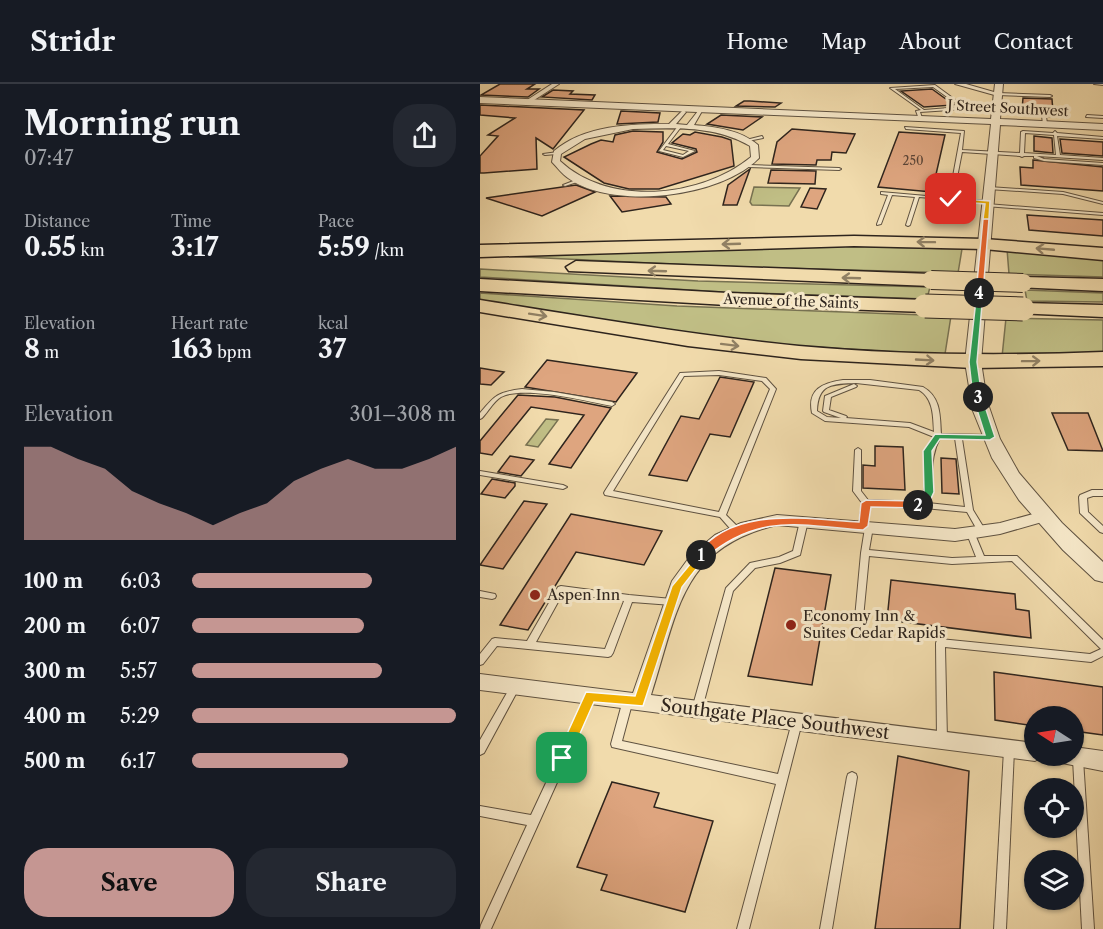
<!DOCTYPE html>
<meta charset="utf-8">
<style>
body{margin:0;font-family:"Libre Caslon Text",serif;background:#242831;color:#f1f3f6;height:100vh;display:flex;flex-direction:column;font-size:22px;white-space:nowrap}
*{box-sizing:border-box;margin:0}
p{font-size:20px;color:#9ea1a6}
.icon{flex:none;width:33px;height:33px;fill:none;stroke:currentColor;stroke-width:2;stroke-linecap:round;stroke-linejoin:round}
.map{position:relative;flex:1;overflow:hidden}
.details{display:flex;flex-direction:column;background:#171b24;width:480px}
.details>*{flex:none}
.needle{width:39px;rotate:282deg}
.tools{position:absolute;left:544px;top:622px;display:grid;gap:12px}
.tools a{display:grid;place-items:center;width:60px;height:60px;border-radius:50%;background:#171b24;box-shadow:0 2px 4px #0004;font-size:30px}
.pin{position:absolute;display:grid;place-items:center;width:51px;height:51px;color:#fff;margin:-26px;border-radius:12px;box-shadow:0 3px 9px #0006}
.km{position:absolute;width:30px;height:30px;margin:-15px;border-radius:50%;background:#222;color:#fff;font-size:16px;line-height:30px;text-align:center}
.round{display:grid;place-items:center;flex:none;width:63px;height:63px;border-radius:24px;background:#242831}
.headline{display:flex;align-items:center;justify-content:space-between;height:102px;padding:0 24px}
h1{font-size:33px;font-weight:700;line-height:45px}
.figures{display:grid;grid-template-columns:repeat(3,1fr);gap:9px;height:102px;padding:6px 24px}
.figures div{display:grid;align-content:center}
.figures b{font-size:26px;font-weight:700}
.figures small{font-size:16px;font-weight:400}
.figures p{font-size:16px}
.chart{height:168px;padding:12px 24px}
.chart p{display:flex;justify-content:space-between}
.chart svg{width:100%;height:108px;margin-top:6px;fill:#c59692;opacity:.7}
.cta{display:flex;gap:12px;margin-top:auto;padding:12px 24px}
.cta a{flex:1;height:69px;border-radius:24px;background:#c59692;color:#111;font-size:24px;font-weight:700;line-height:69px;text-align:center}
.cta a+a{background:#242831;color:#f1f3f6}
ul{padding:0 24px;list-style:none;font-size:20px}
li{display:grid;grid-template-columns:96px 72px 1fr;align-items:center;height:45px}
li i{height:15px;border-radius:8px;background:#c59692}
header{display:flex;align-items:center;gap:36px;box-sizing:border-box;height:84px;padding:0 30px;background:#171b24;border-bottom:2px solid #363941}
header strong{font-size:28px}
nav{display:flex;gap:33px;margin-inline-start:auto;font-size:21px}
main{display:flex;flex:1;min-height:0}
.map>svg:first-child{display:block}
.green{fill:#c0be85;stroke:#777151;stroke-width:1.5}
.building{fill:#dea57f;stroke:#2e241d;stroke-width:1.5}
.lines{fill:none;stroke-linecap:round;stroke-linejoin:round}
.service-casing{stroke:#5f5241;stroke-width:2}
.minor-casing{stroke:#5f5241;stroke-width:2}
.tertiary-casing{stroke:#5f5241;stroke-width:2}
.motorway-casing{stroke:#2e241d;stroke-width:3}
.service{fill:#f6e8c9;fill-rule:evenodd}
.minor{fill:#f6e8c9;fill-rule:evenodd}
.tertiary{fill:#f6e8c9;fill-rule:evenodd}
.motorway{fill:#f1dbac;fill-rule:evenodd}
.motorway-bridge-far1-casing{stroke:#2e241d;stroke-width:20;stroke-linecap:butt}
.motorway-bridge-casing{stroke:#2e241d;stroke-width:25;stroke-linecap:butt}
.motorway-bridge-far1{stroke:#f1dbac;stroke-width:18}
.motorway-bridge{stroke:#f1dbac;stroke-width:23}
.oneway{stroke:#908064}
.split-1{fill:#f5b400;stroke:#fff;stroke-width:1.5}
.split-2{fill:#f0652b;stroke:#fff;stroke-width:1.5}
.split-3{fill:#22a559;stroke:#fff;stroke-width:1.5}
.split-4{fill:#22a559;stroke:#fff;stroke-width:1.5}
.split-5{fill:#f0652b;stroke:#fff;stroke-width:1.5}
.split-6{fill:#f5b400;stroke:#fff;stroke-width:1.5}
.poi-dot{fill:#8f2418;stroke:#f6e8c9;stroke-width:2}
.labels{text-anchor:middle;stroke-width:6;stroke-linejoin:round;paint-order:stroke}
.number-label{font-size:12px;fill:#5a4436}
.far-street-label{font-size:14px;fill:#2e241d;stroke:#f6e8c9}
.poi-label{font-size:15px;fill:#2e241d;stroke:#f6e8c9;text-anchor:start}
.near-street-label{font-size:18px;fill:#2e241d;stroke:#f6e8c9}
</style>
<header>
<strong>Stridr</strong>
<nav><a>Home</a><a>Map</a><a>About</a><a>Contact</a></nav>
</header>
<main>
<section class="details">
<div class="headline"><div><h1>Morning run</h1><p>07:47</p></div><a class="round"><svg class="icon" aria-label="share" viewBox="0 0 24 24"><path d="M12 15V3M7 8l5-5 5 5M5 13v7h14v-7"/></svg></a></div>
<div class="figures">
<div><p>Distance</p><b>0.55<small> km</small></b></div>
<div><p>Time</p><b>3:17</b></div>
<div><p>Pace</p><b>5:59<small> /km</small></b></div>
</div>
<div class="figures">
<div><p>Elevation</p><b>8<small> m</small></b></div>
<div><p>Heart rate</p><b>163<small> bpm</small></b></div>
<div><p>kcal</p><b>37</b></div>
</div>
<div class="chart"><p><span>Elevation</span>301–308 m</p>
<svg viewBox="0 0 160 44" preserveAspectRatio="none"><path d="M0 44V6L10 6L20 11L30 15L40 24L50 29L60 33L70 38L80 33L90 29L100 20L110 15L120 11L130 15L140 15L150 11L160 6V44z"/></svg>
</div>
<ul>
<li><b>100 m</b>6:03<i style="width:68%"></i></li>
<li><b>200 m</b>6:07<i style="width:65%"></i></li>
<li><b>300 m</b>5:57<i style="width:72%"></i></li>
<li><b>400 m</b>5:29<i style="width:100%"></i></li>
<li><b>500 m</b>6:17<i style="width:59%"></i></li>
</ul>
<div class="cta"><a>Save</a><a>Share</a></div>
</section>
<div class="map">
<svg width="623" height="845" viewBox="0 0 623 845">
<rect width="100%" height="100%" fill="#f1dbac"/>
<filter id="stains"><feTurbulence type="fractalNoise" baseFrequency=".00333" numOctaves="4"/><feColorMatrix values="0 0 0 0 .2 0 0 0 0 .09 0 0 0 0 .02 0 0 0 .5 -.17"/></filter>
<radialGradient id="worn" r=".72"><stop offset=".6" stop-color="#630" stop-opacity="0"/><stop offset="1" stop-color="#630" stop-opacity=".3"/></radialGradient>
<g class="green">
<polygon points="274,103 320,104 309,122 272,121 270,118"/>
<polygon points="318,161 482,165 478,189 234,182 0,171 0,169"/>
<polygon points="527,165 623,174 623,193 529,190"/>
<polygon points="0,185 218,197 450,203 447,215 243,208 0,193"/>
<polygon points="545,206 623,209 623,218 547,217"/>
<polygon points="0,209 197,222 471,232 465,270 463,271 272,259 0,219"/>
<polygon points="526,234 623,236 623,271 522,273"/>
<polygon points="66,335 78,336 58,363 46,361"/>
</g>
<g class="building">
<polygon points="20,0 55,0 47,5 59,5 48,13 1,11"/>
<polygon points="452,5 474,21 444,23 421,7"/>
<polygon points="73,6 93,7 90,10 115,11 112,16 62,13"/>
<polygon points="543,14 572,15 573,28 542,26"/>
<polygon points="264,17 270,17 301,19 295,23 256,22"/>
<polygon points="0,21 104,26 73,65 56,54 57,85 4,89 0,89 0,72 18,52 8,51 35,34 0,31"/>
<polygon points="141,27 180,29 178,38 137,40"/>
<polygon points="241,31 282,33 263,46 227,40"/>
<polygon points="312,45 375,50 366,69 352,68 351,76 337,76 336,81 292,80 297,58"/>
<polygon points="153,47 183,48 183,58 177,68 202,75 217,68 216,65 192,59 203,50 210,51 215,48 242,53 251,56 254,82 179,105 149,105 124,99 84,73 111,60 121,56 133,58 135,51"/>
<polygon points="419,48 465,51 452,108 398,103"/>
<polygon points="554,52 572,54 573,69 554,67"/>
<polygon points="580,55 623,58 623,72 582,69"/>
<polygon points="553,76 623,83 623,107 541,101 540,83 553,84"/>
<polygon points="270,85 257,121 243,121 248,101"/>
<polygon points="291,86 336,87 335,100 288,99"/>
<polygon points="96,101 115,108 62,132 6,114"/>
<polygon points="330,104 346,105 337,125 321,123"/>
<polygon points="130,112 186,113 191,120 142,128"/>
<polygon points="547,131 623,136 623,152 549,146"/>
<polygon points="67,276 157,289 136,318 45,303"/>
<polygon points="0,284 24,288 11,301 0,300"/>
<polygon points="240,293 274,298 250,353 230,350 207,397 169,391 201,332 219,335"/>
<polygon points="38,311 75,313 131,324 91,384 69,380 104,331 51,323 12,371 0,369 0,357"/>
<polygon points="572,329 608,329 623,367 588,366"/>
<polygon points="395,362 423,363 425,406 383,404 383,381 395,382"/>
<polygon points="30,372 54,376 41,392 18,388"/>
<polygon points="461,374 476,375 479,410 462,409"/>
<polygon points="12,395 35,399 35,402 25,414 1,410"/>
<polygon points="44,417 67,420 23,485 0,481"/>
<polygon points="91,430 182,447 164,481 96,468 48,546 20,541"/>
<polygon points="295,484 351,491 332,601 268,592"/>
<polygon points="411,496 535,510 536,525 549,527 551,554 407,536"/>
<polygon points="514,588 623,603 623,651 594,647 594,633 555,633 555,642 515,636"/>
<polygon points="418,672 489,687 480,845 395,845"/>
<polygon points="132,698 179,709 174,723 233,737 205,828 121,806 127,791 97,783"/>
</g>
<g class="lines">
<defs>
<g id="service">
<polygon points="614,0 623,0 623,1"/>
<path d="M455 1 485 23V25L440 28 442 34 439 35 436 27 441 26 410 4ZM453 3 481 23 444 26 415 5Z"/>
<polygon points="518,9 570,11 572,12 570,13 517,11"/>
<polygon points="517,26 581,31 583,32 581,33 566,32 567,40 565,41 563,40 562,32 516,28"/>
<polygon points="607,31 623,32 623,34 606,33"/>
<path d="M198 42 201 43 188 60 215 67 203 73 179 67ZM186 62 209 67 203 71 183 66Z"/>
<path d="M425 43 484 47 482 66 540 69 541 48 543 47 573 49 575 47 577 49 623 53V55L577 52 580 71 623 74V76L557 72 564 75 623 79V81L564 77 554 74V72H544L542 73 540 72 482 68 473 114 508 117H510V119L439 113 430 141 428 142 426 141 435 113 412 111 401 140 397 141V140L408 111 401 110V108L469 114 481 49 426 45ZM545 49 574 51 576 71 544 69Z"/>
<polygon points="282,52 283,54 268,57 266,56"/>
<polygon points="78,68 77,70 65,71 63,70"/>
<polygon points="269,81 359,84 361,85 359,86 268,83 267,82"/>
<polygon points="96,96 98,97 97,98 85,102 83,101"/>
<polygon points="509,103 583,108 623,118 623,120 583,110 508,105 508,103"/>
<polygon points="507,120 623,129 623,131 505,122 505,121"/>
<path d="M239 287 286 294 296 305 246 431 260 445 261 447 260 449H254L240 433 125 411 124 409 125 407 200 289ZM239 291 282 297 290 305 239 428 133 407 204 292Z"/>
<path d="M363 296H390L443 303C461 313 460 332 461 350L510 351 513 353 510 355H482L493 426 507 449 506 451H500L487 428 444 424 389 422 387 441H392L393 443 389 466 472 474 496 473 487 450 488 448H494L504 472H537L623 556V572L611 578 465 563 467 656 466 659 462 661 458 659 457 656 456 559 457 556 460 555 610 570 621 565 532 477 472 480 389 472 383 534 382 536 379 537 376 536 375 534 381 469 385 444H380L379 442 382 419 373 407 375 366 378 364 381 366V407L388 416 441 418 445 402 446 370 454 353 429 343 345 337 332 329C327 305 343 299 363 296ZM376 299 439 306C454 315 453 333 454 348L430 339 366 334 367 333 366 332 349 326 351 313 376 303 377 302 374 300 345 312 343 327 344 328 361 334 347 333 337 327C338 299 353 300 376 299ZM460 354H475L485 423 448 419C455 396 448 376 460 354Z"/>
<path d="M42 305 74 308 132 318 135 320 132 322C107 317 42 301 21 313 13 318 8 328 2 334L0 335V329C15 311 18 308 42 305Z"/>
<polygon points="0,387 83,401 87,403 83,405 0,391"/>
<polygon points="612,406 623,406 623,412 613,412 607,414 608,428 623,442 623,449 620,448 600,429 599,413 600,411"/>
<polygon points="324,434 328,437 320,471 300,479 275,484 253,507 222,625 220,628 217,629 214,628 212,625 246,504 270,479 299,473 313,467 320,437"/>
<path d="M81 502 149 511 192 515 195 516 196 518 195 520 192 521 152 518 133 569 131 572 128 573 17 562 3 580 0 581V570L12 555 15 554 47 557 78 503ZM83 509 144 517 125 565 56 558Z"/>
<polygon points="0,507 15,510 16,512 15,514 12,515 0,513"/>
<polygon points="35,599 38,600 40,603 38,606 4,669 0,671 0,656 32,600"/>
<polygon points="111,608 114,609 116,612 11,845 0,845 1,841 47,741 0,732 0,722 51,731 108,609"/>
<polygon points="148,612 151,613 153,616 142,657 298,690 312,638 314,635 317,634 320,635 322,638 269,845 257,845 296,700 132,663 131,660 143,616 145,613"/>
<polygon points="529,661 533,663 534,666 526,845 514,845 524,666 525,663"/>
<polygon points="598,670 602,672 603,675 614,845 602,845 593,675 594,672"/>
<polygon points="372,688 376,690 377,693 352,845 340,845 367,693 368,690"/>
</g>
<g id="minor">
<polygon points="72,0 79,0 48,20 44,20 44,18"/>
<polygon points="475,0 486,0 521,10 518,12"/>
<path d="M203 26 206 28 196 40 207 41 218 27H222L214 41C236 43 261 46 278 61L279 74C242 113 133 127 88 94 82 90 77 83 72 78L74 67C105 41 150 40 189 40ZM153 45C193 44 235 41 270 62L271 73C221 114 129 123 80 77L81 70 105 55Z"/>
<path d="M564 427 569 428 572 432 569 436 520 450 475 457 297 441C200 464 198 528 171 611L555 659V672H563L555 677 0 606V590L153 609 192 497 211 471 235 451 261 439 297 431 475 445 520 439Z"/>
<polygon points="594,663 623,667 623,687 582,679 579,672 594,672"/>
</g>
<polygon id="tertiary" points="515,0 523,0 520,35 623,40 623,46 520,41 501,278 507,317 520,355 539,389 582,439 623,478 623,498 615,496 583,466 539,416 512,374 493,327 485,278 511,40 0,19 0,13 511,35"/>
<g id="motorway">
<polygon points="374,152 504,155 623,164 623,176 504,165 374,162 0,173 0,161"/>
<polygon points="96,177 451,190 461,196 451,202 89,187 86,183"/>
<polygon points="543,193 623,195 623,207 536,203 533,199"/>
<polygon points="0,195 247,209 445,216 452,218 455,222 452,226 445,228 247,221 0,207"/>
<path d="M0 216C106 233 212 251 319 262 420 271 522 272 623 268V282L493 284 321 275 208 262 0 228Z"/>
<polygon points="543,219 623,221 623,233 536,229 533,225 536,221"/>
</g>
</defs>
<use href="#service" class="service-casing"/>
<use href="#minor" class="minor-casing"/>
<use href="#tertiary" class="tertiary-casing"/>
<use href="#motorway" class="motorway-casing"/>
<use href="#service" class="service"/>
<use href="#minor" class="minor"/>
<use href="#tertiary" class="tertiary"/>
<use href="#motorway" class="motorway"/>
<defs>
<polyline id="motorway-bridge-far1" points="451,196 543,199"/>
<polyline id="motorway-bridge" points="445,222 543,225"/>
</defs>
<use href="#motorway-bridge-far1" class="motorway-bridge-far1-casing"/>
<use href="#motorway-bridge" class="motorway-bridge-casing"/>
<use href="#motorway-bridge-far1" class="motorway-bridge-far1"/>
<use href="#motorway-bridge" class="motorway-bridge"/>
</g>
<defs><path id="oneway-shaft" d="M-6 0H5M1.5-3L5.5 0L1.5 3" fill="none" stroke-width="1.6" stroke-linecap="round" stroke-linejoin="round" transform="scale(1.5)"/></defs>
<g class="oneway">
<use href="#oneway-shaft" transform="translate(446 158) rotate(-179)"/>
<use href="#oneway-shaft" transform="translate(251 160) rotate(178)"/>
<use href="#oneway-shaft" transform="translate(565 165) rotate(-175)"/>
<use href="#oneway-shaft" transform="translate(177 187) rotate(-178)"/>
<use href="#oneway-shaft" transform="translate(371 194) rotate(-178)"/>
<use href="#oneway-shaft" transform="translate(58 231) rotate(9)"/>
<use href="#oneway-shaft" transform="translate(250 261) rotate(7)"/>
<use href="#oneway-shaft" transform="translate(445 276) rotate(3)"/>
<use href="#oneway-shaft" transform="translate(551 277) rotate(-1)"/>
</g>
<polygon class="split-1" points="221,467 227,471 202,503 163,622 114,618 87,679 78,679 76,674 106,608 155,612 192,502"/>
<path class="split-2" d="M386 416 438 417 443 421 438 424 391 423 388 442 383 446C318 441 279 429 225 474L221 475 216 471C253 421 326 435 379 438L381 419Z"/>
<polygon class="split-3" points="498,310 502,313 515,353 510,356 460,355 452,367 454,408 447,423 435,423 435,418 440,417 444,408 443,367 455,350 505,351 493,313"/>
<polygon class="split-4" points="497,207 503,209 497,278 502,313 498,315 493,313 489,278"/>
<polygon class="split-5" points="506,134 509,135 503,209 499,211 496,209 503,135"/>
<polygon class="split-6" points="469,114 510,117 509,135 503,135 505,120 471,117"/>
<g class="poi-dot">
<circle cx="55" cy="511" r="6"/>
<circle cx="311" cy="541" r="6"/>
</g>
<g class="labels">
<g class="number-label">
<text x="433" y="81">250</text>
</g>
<g class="far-street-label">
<text transform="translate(528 24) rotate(3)" y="5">J Street Southwest</text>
<text transform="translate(311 217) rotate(2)" y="5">Avenue of the Saints</text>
</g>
<g class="poi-label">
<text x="67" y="516">Aspen Inn</text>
<text x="323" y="537">Economy Inn &amp;<tspan x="323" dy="17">Suites Cedar Rapids</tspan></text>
</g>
<g class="near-street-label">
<text transform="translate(295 635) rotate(7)" y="6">Southgate Place Southwest</text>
</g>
</g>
<rect width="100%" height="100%" filter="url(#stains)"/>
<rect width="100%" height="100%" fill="url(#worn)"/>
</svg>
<div class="tools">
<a><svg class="needle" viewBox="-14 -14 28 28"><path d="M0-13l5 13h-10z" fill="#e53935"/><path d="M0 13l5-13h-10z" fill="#9ea1a6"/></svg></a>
<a><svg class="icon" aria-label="locate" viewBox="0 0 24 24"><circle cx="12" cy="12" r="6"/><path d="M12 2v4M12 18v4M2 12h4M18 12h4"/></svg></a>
<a><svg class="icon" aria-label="layers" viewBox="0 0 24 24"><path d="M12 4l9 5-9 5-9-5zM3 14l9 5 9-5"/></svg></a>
</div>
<div class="pin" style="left:82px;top:674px;background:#1e9e55"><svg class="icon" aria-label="arrive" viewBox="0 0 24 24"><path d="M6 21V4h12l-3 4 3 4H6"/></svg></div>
<div class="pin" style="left:471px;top:115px;background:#d93025"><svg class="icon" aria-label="check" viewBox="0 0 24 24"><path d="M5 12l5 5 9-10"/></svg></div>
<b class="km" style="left:221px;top:471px">1</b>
<b class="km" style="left:438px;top:421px">2</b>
<b class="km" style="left:498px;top:313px">3</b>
<b class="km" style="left:499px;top:209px">4</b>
</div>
</main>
